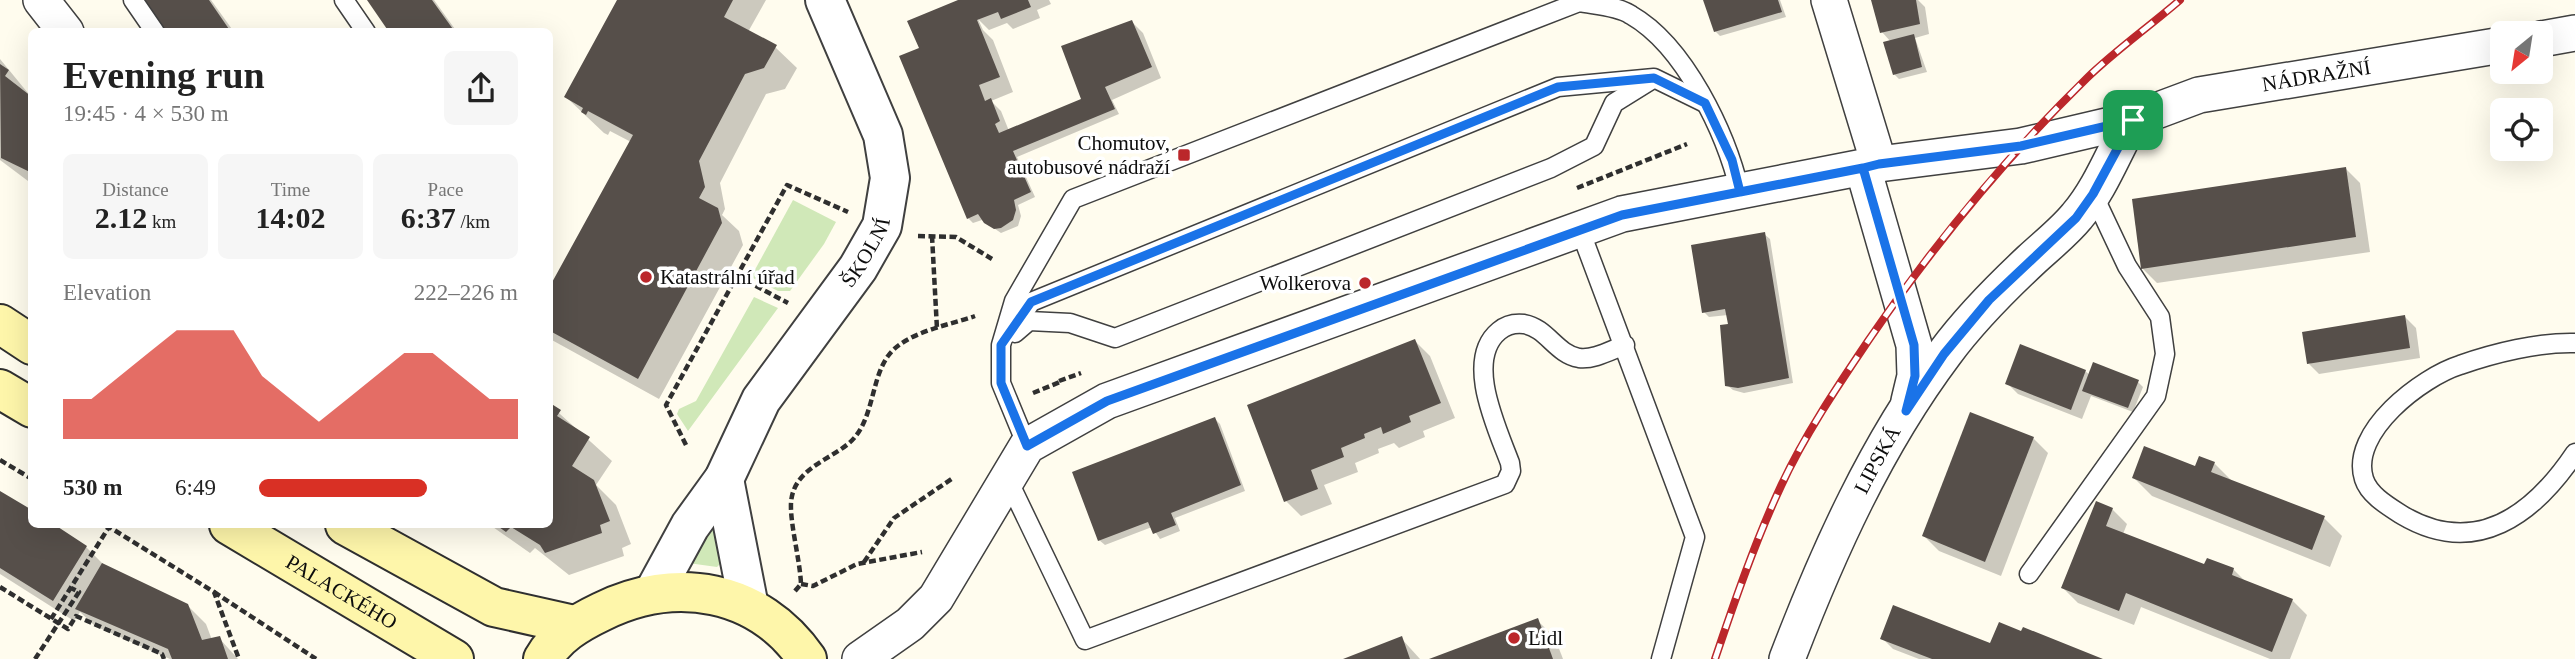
<!DOCTYPE html>
<meta charset="utf-8">
<style>
body{margin:0;font-family:"Times New Roman",serif;background:#f6f6f6;color:#222;height:100vh;display:flex;flex-direction:column;font-size:26px;white-space:nowrap}
*{box-sizing:border-box;margin:0}
p{font-size:23px;color:#767676}
.icon{flex:none;width:38px;height:38px;fill:none;stroke:currentColor;stroke-width:2;stroke-linecap:round;stroke-linejoin:round}
.map{position:relative;flex:1;overflow:hidden}
.side{position:absolute;left:28px;top:28px;width:525px;height:500px;display:flex;flex-direction:column;background:#fff;border-radius:10px;box-shadow:0 7px 28px #0002}
.side>*{flex:none}
.needle{width:46px;rotate:210deg}
.fabs{position:absolute;left:2490px;top:21px;display:grid;gap:14px}
.fabs a{display:grid;place-items:center;width:63px;height:63px;border-radius:10px;background:#fff;box-shadow:0 7px 28px #0002;font-size:35px}
.pin{position:absolute;display:grid;place-items:center;width:60px;height:60px;color:#fff;margin:-30px;border-radius:14px;box-shadow:0 4px 10px #0006}
.round{display:grid;place-items:center;flex:none;width:74px;height:74px;border-radius:10px;background:#f6f6f6}
.headline{display:flex;align-items:center;justify-content:space-between;height:119px;padding:0 35px}
h1{font-size:38px;font-weight:600;line-height:52px}
.stats{display:grid;grid-template-columns:repeat(3,1fr);gap:10px;height:119px;padding:7px 35px}
.stats div{display:grid;align-content:center;border-radius:10px;background:#f6f6f6;text-align:center}
.stats b{font-size:30px;font-weight:600}
.stats small{font-size:19px;font-weight:400}
.stats p{font-size:19px}
.chart{height:196px;padding:14px 35px}
.chart p{display:flex;justify-content:space-between}
.chart svg{width:100%;height:126px;margin-top:7px;fill:#d93025;opacity:.7}
ul{padding:0 35px;list-style:none;font-size:23px}
li{display:grid;grid-template-columns:112px 84px 1fr;align-items:center;height:52px}
li i{height:18px;border-radius:9px;background:#d93025}
.map>svg:first-child{display:block}
.green{fill:#d0e8b8}
.shadow{fill:#0003}
.building{fill:#564f4a}
.lines{fill:none;stroke-linecap:round;stroke-linejoin:round}
.service-casing{stroke:#404040;stroke-width:21}
.minor-casing{stroke:#404040;stroke-width:38}
.tertiary-casing{stroke:#404040;stroke-width:42}
.secondary-casing{stroke:#2f2f2f;stroke-width:42}
.path{stroke:#2f2f2f;stroke-width:4.5;stroke-dasharray:7 3.5;stroke-linecap:butt}
.service{stroke:#fff;stroke-width:18}
.minor{stroke:#fff;stroke-width:35}
.tertiary{stroke:#fff;stroke-width:38}
.secondary{stroke:#fef6aa;stroke-width:38}
.rail-casing{stroke:#bb272b;stroke-width:8}
.rail{stroke:#fff;stroke-width:5;stroke-dasharray:16;stroke-linecap:butt}
.route-casing{stroke:#fff;stroke-width:14}
.route{stroke:#1a73e8;stroke-width:9}
.poi-dot{fill:#bb272b;stroke:#fff;stroke-width:2.5}
.labels{text-anchor:middle;stroke-width:7;stroke-linejoin:round;paint-order:stroke}
.street-label{font-size:21px;fill:#0d0d0d;stroke:#fff}
.poi-label{font-size:21px;fill:#0d0d0d;stroke:#fff;text-anchor:end}
</style>
<div class="map">
<svg width="2575" height="659" viewBox="0 0 2575 659">
<rect width="100%" height="100%" fill="#fffcee"/>
<g class="green">
<polygon points="793,200 836,222 824,244 790,291 778,291 751,277"/>
<polygon points="754,297 778,308 688,431 677,414 679,409 696,401"/>
<polygon points="712,524 716,525 721,563 717,567 688,563"/>
</g>
<g class="shadow">
<polygon points="146,0 211,0 234,32 168,32"/>
<polygon points="369,0 434,0 457,32 391,32"/>
<polygon points="619,0 766,0 748,32 775,47 797,68 785,89 766,94 720,183 725,209 722,215 739,231 743,245 659,399 550,339 550,290 631,142 610,131 608,135 604,133 566,97"/>
<polygon points="962,0 1049,0 1051,4 1037,10 1040,18 1013,29 1007,23 989,30 978,19 983,30 993,40 1013,92 991,101 1001,111 1009,131 1083,99 1132,22 1143,33 1161,78 1112,100 1119,114 1017,157 1035,197 1018,205 1021,216 1018,226 1001,233 982,220 973,223 968,218 922,48"/>
<polygon points="1710,0 1780,0 1786,17 1720,36 1715,31"/>
<polygon points="1873,0 1918,0 1925,7 1929,34 1915,38 1927,72 1899,79 1894,74 1891,42 1882,32"/>
<polygon points="0,59 32,98 32,184 0,160"/>
<polygon points="2345,168 2360,183 2370,252 2157,283 2142,268"/>
<polygon points="1764,234 1770,239 1793,383 1744,393 1733,390 1727,385 1728,315 1709,317 1704,312"/>
<polygon points="2405,317 2416,328 2420,358 2319,374 2309,364"/>
<polygon points="1415,341 1430,356 1455,418 1423,431 1425,437 1399,448 1394,443 1378,449 1379,453 1355,463 1358,472 1324,485 1332,504 1301,516 1286,501 1249,406"/>
<polygon points="2085,371 2090,375 2138,382 2143,387 2133,412 2091,396 2082,419 2018,394 2007,383"/>
<polygon points="550,405 612,461 596,485 616,505 631,544 622,548 624,556 569,575 535,548 530,553 490,525 550,525"/>
<polygon points="1215,419 1220,424 1245,491 1175,518 1180,531 1160,539 1152,527 1105,545 1099,540"/>
<polygon points="2033,438 2048,453 2001,576 1939,551 1924,536"/>
<polygon points="2214,463 2232,481 2324,518 2342,536 2330,567 2152,496 2134,478"/>
<polygon points="0,493 32,525 51,525 86,547 106,567 187,605 206,624 212,640 219,638 238,659 170,659 95,626 80,612 74,621 0,574"/>
<polygon points="2112,509 2127,524 2123,534 2205,567 2233,569 2246,582 2292,600 2307,615 2290,659 2270,659 2141,607 2134,625 2078,603 2063,588"/>
<polygon points="1537,620 1555,638 1563,659 1433,659"/>
<polygon points="1401,638 1420,659 1347,659"/>
<polygon points="1882,638 1991,645 2099,659 1919,659 1893,649"/>
</g>
<g class="building">
<polygon points="144,0 209,0 231,32 166,32"/>
<polygon points="367,0 432,0 455,32 389,32"/>
<polygon points="617,0 733,0 724,17 777,45 764,68 745,74 699,161 705,187 699,198 718,208 722,223 638,379 550,331 550,286 633,135 588,111 586,115 581,112 583,108 564,97"/>
<polygon points="958,0 1028,0 1031,7 1001,19 998,12 977,20 1000,77 979,85 985,101 991,98 1000,121 995,124 999,133 1081,99 1061,46 1132,20 1152,67 1105,87 1115,109 1013,151 1031,192 1014,200 1016,210 1013,220 1001,228 994,229 984,223 978,214 967,219 899,56 919,48 907,21"/>
<polygon points="1703,0 1778,0 1782,12 1714,32"/>
<polygon points="1871,0 1916,0 1920,24 1880,33"/>
<polygon points="1914,34 1922,67 1893,75 1883,42"/>
<polygon points="0,64 9,70 5,76 32,97 32,173 1,158"/>
<polygon points="2346,167 2356,237 2141,269 2132,199"/>
<polygon points="1765,232 1789,378 1738,388 1725,386 1720,325 1728,324 1725,309 1702,313 1691,245"/>
<polygon points="2405,315 2410,348 2307,364 2302,332"/>
<polygon points="1415,339 1441,403 1409,416 1411,422 1383,434 1381,427 1364,434 1365,438 1341,448 1344,457 1311,470 1318,489 1284,502 1247,405"/>
<polygon points="2020,344 2086,370 2071,410 2005,384"/>
<polygon points="2093,362 2139,380 2128,408 2082,391"/>
<polygon points="550,403 561,410 557,416 590,437 572,466 594,480 610,521 600,525 602,533 545,553 540,545 511,527 506,532 496,525 550,525"/>
<polygon points="1970,412 2034,437 1985,562 1922,536"/>
<polygon points="1215,417 1241,485 1171,513 1176,525 1153,534 1148,522 1098,541 1072,472"/>
<polygon points="2144,446 2195,466 2199,456 2215,462 2211,472 2325,516 2312,550 2132,478"/>
<polygon points="0,491 32,510 32,525 55,525 87,546 53,601 0,568"/>
<polygon points="2096,501 2113,508 2106,526 2204,564 2207,558 2234,568 2232,575 2293,599 2272,652 2126,593 2119,611 2061,588"/>
<polygon points="102,563 188,604 202,640 220,636 228,659 172,659 168,649 75,609"/>
<polygon points="1893,605 1990,643 1999,622 2021,631 2023,627 2103,659 1932,659 1880,639"/>
<polygon points="1538,618 1553,659 1429,659"/>
<polygon points="1402,636 1410,659 1343,659"/>
</g>
<g class="lines">
<defs>
<g id="service">
<polyline points="133,0 155,32"/>
<polyline points="344,0 366,32"/>
<polyline points="1580,230 1695,537 1661,659"/>
<polyline points="1010,332 1031,302 1558,87 1654,78 1705,103"/>
<polyline points="1015,333 1029,321 1070,323 1115,338 1551,168 1594,146 1614,103 1651,80"/>
<path d="M2575 343C2539 342 2494 353 2460 365 2422 377 2349 432 2364 479 2369 495 2388 506 2402 515 2476 559 2534 514 2575 453"/>
<path d="M1027 446 1001 383V345L1014 301 1073 199 1579 2C1594 5 1618 6 1631 15 1685 46 1726 133 1740 192"/>
<path d="M1008 480 1085 640 1505 484 1511 471 1510 463C1497 428 1464 360 1499 331 1506 325 1515 323 1524 324 1547 328 1556 354 1579 358 1594 360 1611 350 1625 345"/>
<polyline points="2029,574 2156,396 2165,354 2160,317 2127,266 2093,194"/>
</g>
<g id="minor">
<polyline points="41,0 66,32"/>
<polyline points="1829,0 1879,164"/>
<polyline points="2541,39 2575,33"/>
<polyline points="1863,168 1914,345 1915,376 1909,401"/>
<path id="s1" d="M860 659 910 624 936 598 1027 446 1107 401 1622 214 1879 164 2021 146 2132 120 2199 95 2502 45"/>
<path id="s2" d="M1787 659C1828 552 1876 445 1945 353 1970 319 2000 289 2031 260 2046 246 2064 232 2077 216 2101 188 2114 151 2132 120"/>
</g>
<g id="tertiary">
<polyline points="724,479 749,607"/>
<path id="s3" d="M654 592 690 526 724 479 761 400 858 268 882 226 890 178 883 135 825 0"/>
</g>
<g id="secondary">
<polyline points="0,324 32,345"/>
<polyline points="0,389 32,408"/>
<path id="s4" d="M229 525 454 659"/>
<polyline points="345,525 494,607 574,625"/>
<path d="M543 659C556 636 578 623 601 612 675 575 759 589 807 659"/>
</g>
</defs>
<use href="#service" class="service-casing"/>
<use href="#minor" class="minor-casing"/>
<use href="#tertiary" class="tertiary-casing"/>
<use href="#secondary" class="secondary-casing"/>
<g class="path">
<polyline points="1577,188 1687,144"/>
<polyline points="918,236 956,237 992,259"/>
<polyline points="932,236 937,329"/>
<polyline points="737,276 788,303"/>
<polyline points="1059,381 1081,373"/>
<polyline points="1033,393 1060,382"/>
<polyline points="686,445 666,405 787,185 848,212"/>
<polyline points="0,460 32,479"/>
<polyline points="106,525 214,592 239,659"/>
<polyline points="864,562 894,518 953,478"/>
<polyline points="801,584 813,586 857,564 922,552"/>
<polyline points="0,587 68,629 76,616 162,654 164,659"/>
<path d="M795 591 801 584C800 560 790 524 791 503 793 470 827 461 848 444 874 423 870 381 888 356 905 332 950 325 975 316"/>
<polyline points="214,592 316,659"/>
<polyline points="51,619 109,527"/>
<polyline points="35,659 79,592 71,588"/>
</g>
<use href="#service" class="service"/>
<use href="#minor" class="minor"/>
<use href="#tertiary" class="tertiary"/>
<use href="#secondary" class="secondary"/>
<defs>
<path id="rail" d="M1715 659C1735 600 1755 542 1781 486 1804 436 1837 387 1868 341 1934 244 2003 160 2087 78 2116 50 2150 26 2180 0"/>
</defs>
<use href="#rail" class="rail-casing"/>
<use href="#rail" class="rail"/>
</g>
<g class="lines">
<defs>
<polyline id="route" points="2133,120 2021,146 1879,164 1863,168 1622,215 1107,401 1027,446 1001,383 1001,345 1031,302 1558,87 1654,78 1705,103 1732,160 1740,192 1863,168 1914,345 1915,376 1906,411 1944,354 1989,300 2076,218 2093,194 2133,120"/>
</defs>
<use href="#route" class="route-casing"/>
<use href="#route" class="route"/>
</g>
<g class="poi-dot">
<rect x="1177" y="148" width="14" height="14" rx="3.5"/>
<circle cx="646" cy="277" r="7"/>
<circle cx="1365" cy="283" r="7"/>
<circle cx="1514" cy="638" r="7"/>
</g>
<g class="labels">
<g class="street-label">
<text dy="7" stroke="none"><textPath href="#s1" startOffset="1624">NÁDRAŽNÍ</textPath></text>
<text dy="7" stroke="none"><textPath href="#s3" startOffset="402">ŠKOLNÍ</textPath></text>
<text dy="7" stroke="none"><textPath href="#s2" startOffset="219">LIPSKÁ</textPath></text>
<text dy="7" stroke="none"><textPath href="#s4" startOffset="131">PALACKÉHO</textPath></text>
</g>
<g class="poi-label">
<text x="1170" y="150">Chomutov,<tspan x="1170" dy="24">autobusové nádraží</tspan></text>
<text x="660" y="284" text-anchor="start">Katastrální úřad</text>
<text x="1351" y="290">Wolkerova</text>
<text x="1528" y="645" text-anchor="start">Lidl</text>
</g>
</g>
</svg>
<div class="fabs">
<a><svg class="needle" viewBox="-14 -14 28 28"><path d="M0-13l5 13h-10z" fill="#e53935"/><path d="M0 13l5-13h-10z" fill="#767676"/></svg></a>
<a><svg class="icon" aria-label="locate" viewBox="0 0 24 24"><circle cx="12" cy="12" r="6"/><path d="M12 2v4M12 18v4M2 12h4M18 12h4"/></svg></a>
</div>
<div class="pin" style="left:2133px;top:120px;background:#1e9e55"><svg class="icon" aria-label="arrive" viewBox="0 0 24 24"><path d="M6 21V4h12l-3 4 3 4H6"/></svg></div>
<section class="side">
<div class="headline"><div><h1>Evening run</h1><p>19:45 · 4 × 530 m</p></div><a class="round"><svg class="icon" aria-label="share" viewBox="0 0 24 24"><path d="M12 15V3M7 8l5-5 5 5M5 13v7h14v-7"/></svg></a></div>
<div class="stats">
<div><p>Distance</p><b>2.12<small> km</small></b></div>
<div><p>Time</p><b>14:02</b></div>
<div><p>Pace</p><b>6:37<small> /km</small></b></div>
</div>
<div class="chart"><p><span>Elevation</span>222–226 m</p>
<svg viewBox="0 0 160 44" preserveAspectRatio="none"><path d="M0 44V30L10 30L20 22L30 14L40 6L50 6L60 6L70 22L80 30L90 38L100 30L110 22L120 14L130 14L140 22L150 30L160 30V44z"/></svg>
</div>
<ul>
<li><b>530 m</b>6:49<i style="width:65%"></i></li>
</ul>
</section>
</div>
